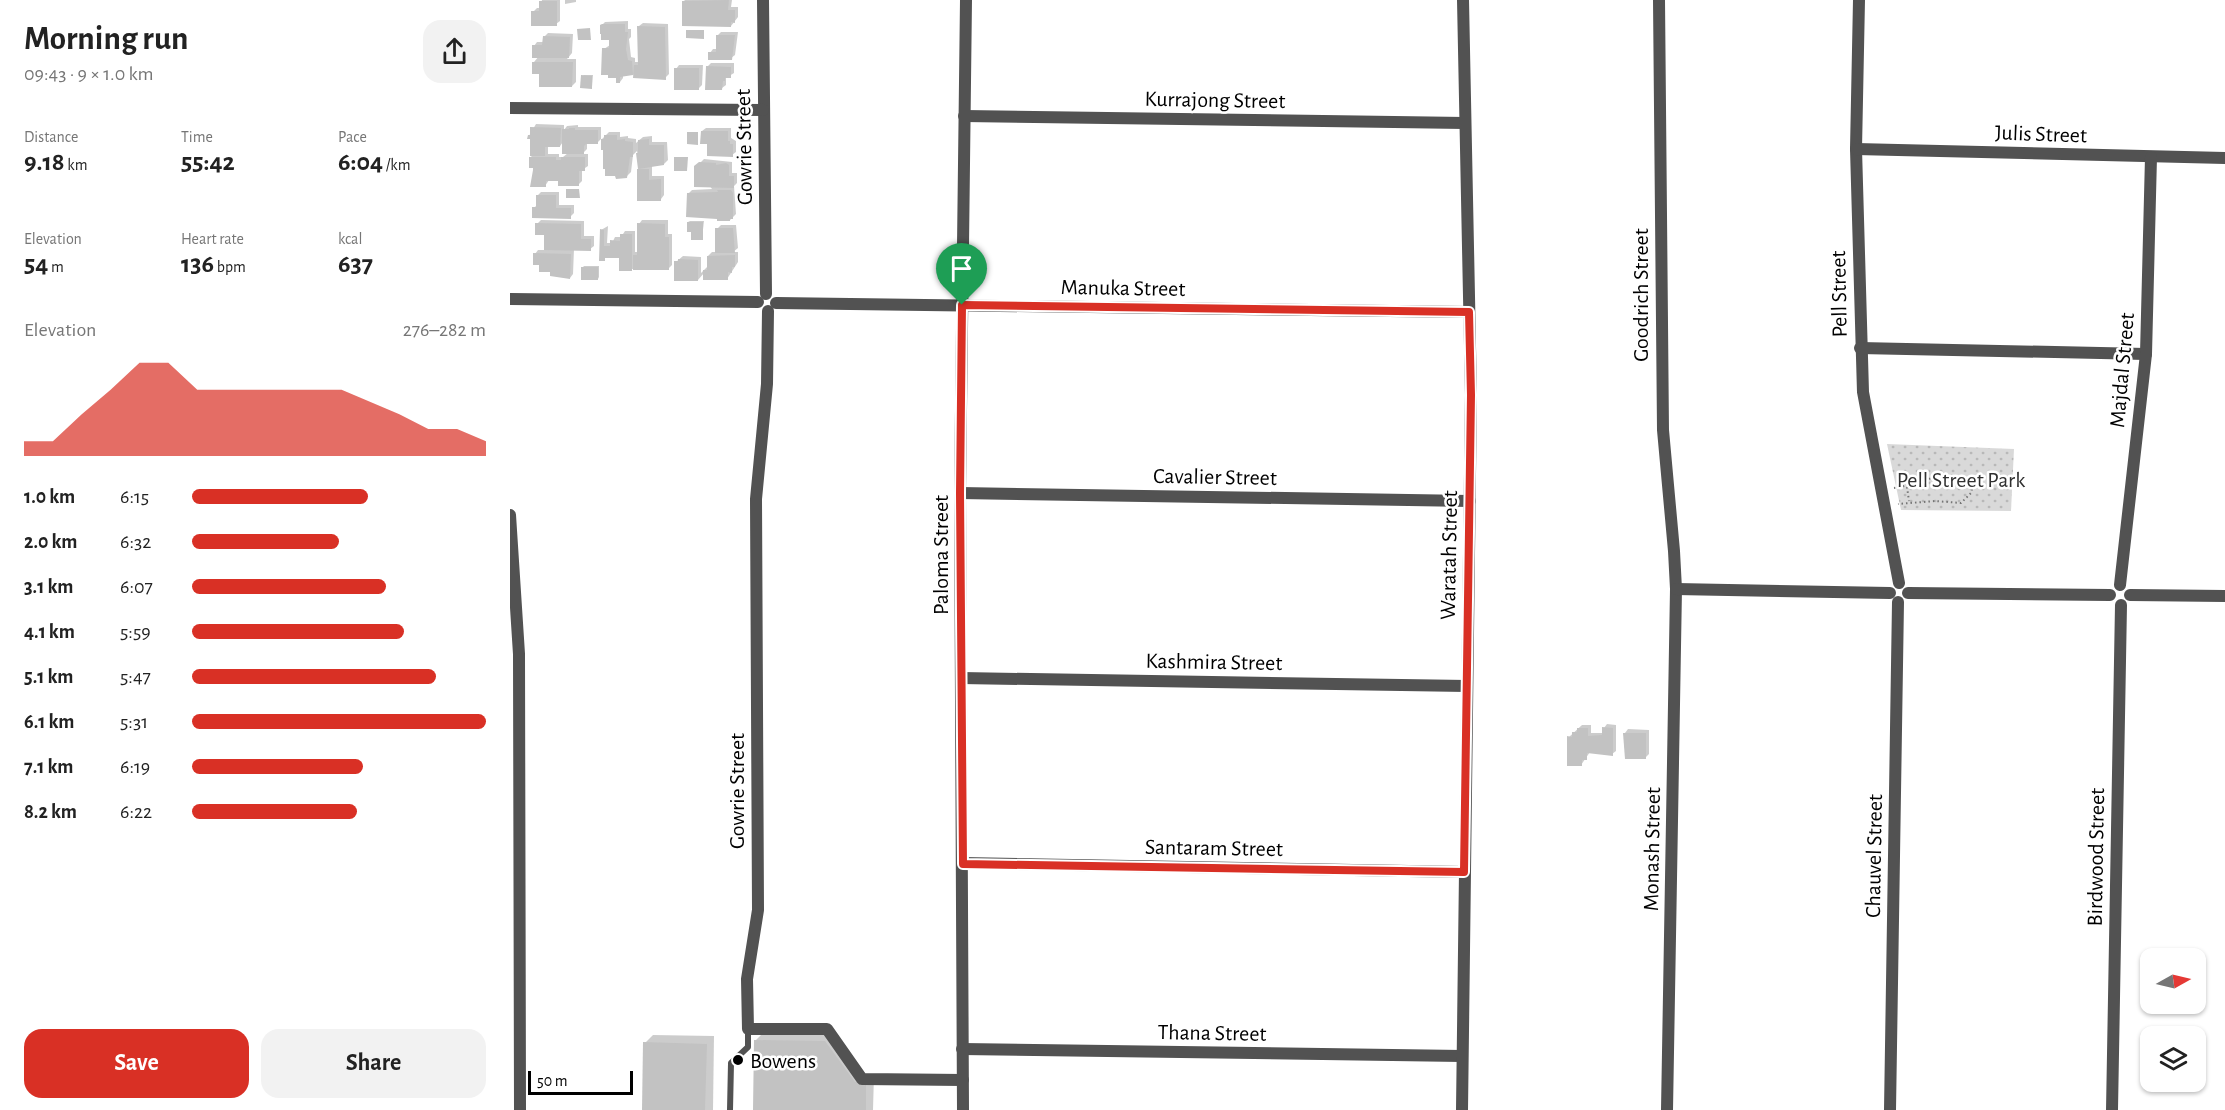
<!DOCTYPE html>
<meta charset="utf-8">
<style>
body{margin:0;font-family:"Alegreya Sans",sans-serif;background:#f2f2f2;color:#222;height:100vh;display:flex;flex-direction:column;font-size:22px;white-space:nowrap}
*{box-sizing:border-box;margin:0}
p{font-size:20px;color:#767676}
.icon{flex:none;width:33px;height:33px;fill:none;stroke:currentColor;stroke-width:2;stroke-linecap:round;stroke-linejoin:round}
.map{position:relative;flex:1;overflow:hidden}
.panel{display:flex;flex-direction:column;background:#fff;width:510px}
.panel>*{flex:none}
.needle{width:39px;rotate:82deg}
.tools{position:absolute;left:1630px;top:948px;display:grid;gap:12px}
.tools a{display:grid;place-items:center;width:66px;height:66px;border-radius:12px;background:#fff;box-shadow:0 2px 4px #0004;font-size:30px}
.scale{position:absolute;left:18px;bottom:15px;width:105px;box-sizing:border-box;padding-left:6px;border:3px solid #000;border-top:0;font-size:16px;line-height:21px;white-space:nowrap;color:#000;-webkit-text-stroke:4px #fff;paint-order:stroke}
.pin{position:absolute;display:grid;place-items:center;width:51px;height:51px;color:#fff;margin:-62px -26px;border-radius:50% 50% 50% 0;rotate:-45deg;box-shadow:0 0 6px #0007}
.pin .icon{rotate:45deg}
.round{display:grid;place-items:center;flex:none;width:63px;height:63px;border-radius:18px;background:#f2f2f2}
.overview{display:flex;align-items:center;justify-content:space-between;height:102px;padding:0 24px}
h1{font-size:33px;font-weight:700;line-height:45px}
.figures{display:grid;grid-template-columns:repeat(3,1fr);gap:9px;height:102px;padding:6px 24px}
.figures div{display:grid;align-content:center}
.figures b{font-size:26px;font-weight:700}
.figures small{font-size:16px;font-weight:400}
.figures p{font-size:16px}
.chart{height:168px;padding:12px 24px}
.chart p{display:flex;justify-content:space-between}
.chart svg{width:100%;height:108px;margin-top:6px;fill:#d93025;opacity:.7}
.action{display:flex;gap:12px;margin-top:auto;padding:12px 24px}
.action a{flex:1;height:69px;border-radius:18px;background:#d93025;color:#fff;font-size:24px;font-weight:700;line-height:69px;text-align:center}
.action a+a{background:#f2f2f2;color:#222}
ul{padding:0 24px;list-style:none;font-size:20px}
li{display:grid;grid-template-columns:96px 72px 1fr;align-items:center;height:45px}
li i{height:15px;border-radius:8px;background:#d93025}
main{display:flex;flex:1;min-height:0}
.map>svg:first-child{display:block}
.park{fill:url(#park-dots)}
.shadow{fill:#0003;fill-rule:evenodd}
.building{fill:#c2c2c2}
.lines{fill:none;stroke-linecap:round;stroke-linejoin:round}
.path{stroke:#747474;stroke-width:2;stroke-dasharray:1.5 3;stroke-linecap:butt}
.lane{stroke:#525252;stroke-width:6}
.street{stroke:#525252;stroke-width:12}
.route-casing{stroke:#fff;stroke-width:12}
.route{stroke:#d93025;stroke-width:8}
.poi-dot{fill:#000;stroke:#fff;stroke-width:2}
.labels{text-anchor:middle;stroke-width:5;stroke-linejoin:round;paint-order:stroke}
.street-label{font-size:22px;fill:#000;stroke:#fff}
.park-label{font-size:22px;fill:#303030;stroke:#fff}
.poi-label{font-size:22px;fill:#000;stroke:#fff;text-anchor:start}
</style>
<main>
<section class="panel">
<div class="overview"><div><h1>Morning run</h1><p>09:43 · 9 × 1.0 km</p></div><a class="round"><svg class="icon" aria-label="share" viewBox="0 0 24 24"><path d="M12 15V3M7 8l5-5 5 5M5 13v7h14v-7"/></svg></a></div>
<div class="figures">
<div><p>Distance</p><b>9.18<small> km</small></b></div>
<div><p>Time</p><b>55:42</b></div>
<div><p>Pace</p><b>6:04<small> /km</small></b></div>
</div>
<div class="figures">
<div><p>Elevation</p><b>54<small> m</small></b></div>
<div><p>Heart rate</p><b>136<small> bpm</small></b></div>
<div><p>kcal</p><b>637</b></div>
</div>
<div class="chart"><p><span>Elevation</span>276–282 m</p>
<svg viewBox="0 0 160 44" preserveAspectRatio="none"><path d="M0 44V38L10 38L20 27L30 17L40 6L50 6L60 17L70 17L80 17L90 17L100 17L110 17L120 22L130 27L140 33L150 33L160 38V44z"/></svg>
</div>
<ul>
<li><b>1.0 km</b>6:15<i style="width:60%"></i></li>
<li><b>2.0 km</b>6:32<i style="width:50%"></i></li>
<li><b>3.1 km</b>6:07<i style="width:66%"></i></li>
<li><b>4.1 km</b>5:59<i style="width:72%"></i></li>
<li><b>5.1 km</b>5:47<i style="width:83%"></i></li>
<li><b>6.1 km</b>5:31<i style="width:100%"></i></li>
<li><b>7.1 km</b>6:19<i style="width:58%"></i></li>
<li><b>8.2 km</b>6:22<i style="width:56%"></i></li>
</ul>
<div class="action"><a>Save</a><a>Share</a></div>
</section>
<div class="map">
<svg width="1715" height="1110" viewBox="0 0 1715 1110">
<defs>
<pattern id="park-dots" width="8" height="8" patternUnits="userSpaceOnUse" patternTransform="scale(1.5)"><rect width="8" height="8" fill="#d9d9d9"/><path d="M2 2h.1M6 6h.1" fill="none" stroke="#b8b8b8" stroke-width="1.8" stroke-linecap="round"/></pattern>
</defs>
<rect width="100%" height="100%" fill="#fff"/>
<polygon class="park" points="1377,444 1504,449 1501,511 1391,510"/>
<g class="shadow">
<polygon points="32,0 50,0 50,21 46,24 23,12 27,8 30,8"/>
<polygon points="55,0 66,0 66,2 55,4"/>
<polygon points="175,0 222,0 221,7 228,7 228,17 221,26 174,1"/>
<polygon points="118,21 118,29 121,29 121,37 119,39 121,57 125,58 125,62 129,62 129,26 133,23 158,24 159,74 155,78 117,74 113,75 113,78 110,82 94,49 100,45 100,38 91,26 95,22"/>
<polygon points="211,32 228,32 225,55 221,58 200,53 203,49 207,49 207,36"/>
<polygon points="38,33 63,34 62,53 57,59 66,59 66,82 62,86 31,73 24,62 29,56 24,46 27,42 34,42 34,37"/>
<polygon points="201,63 224,63 224,73 216,78 216,85 212,88 197,67"/>
<polygon points="169,65 193,65 192,85 189,88 166,69"/>
<polygon points="74,75 83,75 82,87 72,76"/>
<path d="M26 124 54 125V130L57 126 68 125V127H91V139L87 143 77 142V149L72 154H78V166L72 170V181L68 185 50 180H39L35 186 25 166H21L22 138 19 136ZM53 142 58 153 53 157H49V154H38V145L50 146Z"/>
<polygon points="196,128 221,128 221,138 226,141 226,152 222,155 192,131"/>
<polygon points="99,132 110,132 110,137 118,136 118,138 126,139 126,143 133,137 142,136 142,142 157,142 158,160 154,164 142,166 142,176 154,176 154,195 151,199 129,169 127,151 123,155 121,172 117,176 92,139"/>
<polygon points="194,159 222,162 222,173 227,173 227,183 224,186 226,214 220,220 178,194 182,190 202,189 186,167"/>
<polygon points="31,192 49,192 49,205 64,205 64,213 60,217 24,208 28,204 28,195"/>
<polygon points="31,220 74,221 74,236 84,236 84,246 80,249 64,249 63,274 60,278 42,271 30,264 25,254 28,250 36,250 36,234 27,224"/>
<polygon points="132,220 158,220 158,234 162,234 162,265 158,269 110,269 110,257 96,257 94,259 91,230 98,226 97,243 102,243 105,237 111,237 115,231 125,231 125,252 128,252 129,224"/>
<polygon points="180,221 194,221 192,238 183,230 178,222"/>
<polygon points="211,225 226,225 228,248 223,252 228,252 228,262 217,279 194,273 188,280 166,262 173,256 191,257 191,273 198,266 198,256 202,252 206,252 207,229"/>
<polygon points="74,266 89,266 89,277 88,279 73,267"/>
<polygon points="1097,724 1106,725 1106,751 1102,754 1080,752 1071,765 1059,737 1072,725 1081,725 1081,733 1093,733 1094,728"/>
<polygon points="1118,729 1139,730 1139,754 1135,758 1115,733"/>
<polygon points="254,1032 324,1034 353,1075 364,1075 363,1110 244,1110 246,1040"/>
<polygon points="143,1035 204,1036 203,1110 133,1110 135,1043"/>
</g>
<g class="building">
<polygon points="219,0 218,10 225,10 225,23 221,22 221,27 172,26 172,1"/>
<polygon points="29,1 47,1 47,26 21,26 21,11 29,11"/>
<polygon points="92,24 115,24 115,32 118,32 116,49 118,60 122,61 123,75 110,77 110,83 106,83 106,78 98,78 98,75 91,75 92,48 99,48 99,40 91,40 91,34 90,34 90,25"/>
<polygon points="127,26 155,27 156,80 123,78 124,65 128,65"/>
<polygon points="80,28 81,40 68,40 67,29"/>
<polygon points="176,30 194,30 194,39 176,38"/>
<polygon points="206,35 225,35 222,60 198,60 198,52 206,52"/>
<polygon points="33,36 60,37 59,58 22,58 22,45 32,45"/>
<polygon points="22,62 63,62 62,87 29,87 29,74 22,74"/>
<polygon points="196,66 221,67 221,78 215,78 215,81 213,81 212,90 195,90"/>
<rect x="164" y="68" width="25" height="22"/>
<polygon points="71,75 82,76 82,89 70,88"/>
<polygon points="20,127 51,128 50,147 35,147 35,156 20,156 20,139 17,139 18,135 20,135"/>
<polygon points="59,128 65,128 65,130 88,130 88,144 76,144 74,146 74,154 52,154 52,129 59,129"/>
<polygon points="191,131 218,131 218,141 220,141 220,144 223,144 223,157 197,156 197,144 190,144"/>
<polygon points="177,132 188,132 188,145 177,144"/>
<polygon points="94,135 107,135 107,140 115,139 115,141 123,142 123,157 120,157 117,178 106,179 105,176 95,176 95,169 93,169 93,150 91,150 91,139 94,139"/>
<polygon points="139,139 139,145 154,145 154,165 128,169 126,153 128,153 128,140"/>
<polygon points="19,157 46,157 46,160 51,160 51,157 75,157 75,171 69,171 69,186 48,186 48,181 36,181 36,187 20,187 23,170 23,168 19,168"/>
<polygon points="164,157 178,157 177,171 164,171"/>
<polygon points="189,162 206,163 206,165 216,163 219,165 219,176 224,176 224,188 184,187 184,166"/>
<polygon points="127,169 139,169 139,180 151,179 151,201 127,201"/>
<polygon points="56,189 69,189 70,198 56,198"/>
<polygon points="207,190 221,190 223,193 223,219 220,219 220,221 207,221 207,219 176,217 177,193 208,192"/>
<polygon points="26,195 46,195 46,208 61,208 61,219 22,218 22,207 26,207"/>
<polygon points="177,222 193,222 193,240 181,240 181,232 177,232"/>
<polygon points="25,223 71,224 71,239 81,239 81,251 34,250 34,235 25,235"/>
<polygon points="127,223 155,224 155,237 159,237 159,270 123,270 123,255 127,255"/>
<polygon points="205,228 223,228 225,253 205,253"/>
<polygon points="90,229 94,230 94,246 100,246 100,240 110,241 110,234 122,234 122,271 109,271 109,258 95,258 95,261 89,261"/>
<polygon points="23,253 61,254 60,279 40,276 40,272 29,272 29,265 23,265"/>
<polygon points="225,255 225,267 222,267 222,273 218,272 218,280 193,280 193,270 197,270 197,256"/>
<polygon points="168,259 188,260 188,281 164,281 164,261 168,261"/>
<rect x="71" y="267" width="17" height="13"/>
<polygon points="1092,727 1103,728 1103,756 1077,753 1077,760 1072,760 1072,766 1057,766 1057,736 1062,737 1062,732 1067,732 1067,728 1078,728 1078,736 1092,735"/>
<polygon points="1113,733 1136,733 1136,759 1115,759"/>
<polygon points="244,1040 315,1041 345,1082 356,1082 356,1110 243,1110"/>
<polygon points="133,1042 197,1044 195,1110 132,1110"/>
</g>
<g class="lines">
<g class="path">
<polyline points="1397,487 1399,501"/>
<path d="M1384 488C1405 486 1453 460 1462 489L1461 493 1451 503 1425 501 1388 504"/>
</g>
<polyline class="lane" points="220,1110 221,1063 238,1047 238,1029"/>
<g class="street">
<polyline points="253,0 256,294"/>
<polyline points="1149,0 1153,430 1164,551 1166,589 1157,1110"/>
<polyline points="1349,0 1346,149 1353,392 1389,583"/>
<polyline points="0,108 253,110"/>
<polyline points="454,116 955,123"/>
<polyline points="1346,149 1715,158"/>
<polyline points="1,299 248,302"/>
<polyline points="266,303 959,312"/>
<polyline points="258,311 257,384 246,499 248,910 237,979 238,1029 317,1029 352,1079 453,1080"/>
<polyline points="1350,348 1636,354"/>
<polyline points="450,493 960,501"/>
<polyline points="0,515 9,654 10,1110"/>
<polyline points="1610,585 1636,354 1641,157"/>
<polyline points="1166,589 1380,593"/>
<polyline points="1398,593 1600,595"/>
<polyline points="1620,595 1715,596"/>
<polyline points="451,678 957,686"/>
<polyline points="453,863 954,872"/>
<polyline points="452,1049 952,1056"/>
<polyline points="453,1110 450,493 456,0"/>
<polyline points="952,1110 961,395 953,0"/>
<polyline points="1380,1110 1388,602"/>
<polyline points="1602,1110 1611,605"/>
</g>
</g>
<g class="lines">
<defs>
<polygon id="route" points="452,305 959,312 961,395 954,872 453,864 450,493"/>
</defs>
<use href="#route" class="route-casing"/>
<use href="#route" class="route"/>
</g>
<circle class="poi-dot" cx="228" cy="1060" r="6"/>
<g class="labels">
<g class="street-label">
<text transform="translate(705 99) rotate(1)" y="8">Kurrajong Street</text>
<text transform="translate(1531 133) rotate(2)" y="8">Julis Street</text>
<text transform="translate(233 147) rotate(-91)" y="8">Gowrie Street</text>
<text transform="translate(613 287) rotate(1)" y="8">Manuka Street</text>
<text transform="translate(1328 294) rotate(-91)" y="8">Pell Street</text>
<text transform="translate(1130 295) rotate(-90)" y="8">Goodrich Street</text>
<text transform="translate(1611 370) rotate(-85)" y="8">Majdal Street</text>
<text transform="translate(705 476) rotate(1)" y="8">Cavalier Street</text>
<text transform="translate(430 555) rotate(-90)" y="8">Paloma Street</text>
<text transform="translate(938 555) rotate(-89)" y="8">Waratah Street</text>
<text transform="translate(704 661) rotate(1)" y="8">Kashmira Street</text>
<text transform="translate(226 791) rotate(-90)" y="8">Gowrie Street</text>
<text transform="translate(704 847) rotate(1)" y="8">Santaram Street</text>
<text transform="translate(1141 849) rotate(-89)" y="8">Monash Street</text>
<text transform="translate(1363 856) rotate(-89)" y="8">Chauvel Street</text>
<text transform="translate(1585 857) rotate(-89)" y="8">Birdwood Street</text>
<text transform="translate(702 1032) rotate(1)" y="8">Thana Street</text>
</g>
<g class="park-label">
<text x="1451" y="487">Pell Street Park</text>
</g>
<g class="poi-label">
<text x="240" y="1068">Bowens</text>
</g>
</g>
</svg>
<div class="tools">
<a><svg class="needle" viewBox="-14 -14 28 28"><path d="M0-13l5 13h-10z" fill="#e53935"/><path d="M0 13l5-13h-10z" fill="#767676"/></svg></a>
<a><svg class="icon" aria-label="layers" viewBox="0 0 24 24"><path d="M12 4l9 5-9 5-9-5zM3 14l9 5 9-5"/></svg></a>
</div>
<div class="scale">50 m</div>
<div class="pin" style="left:452px;top:305px;background:#1e9e55"><svg class="icon" aria-label="arrive" viewBox="0 0 24 24"><path d="M6 21V4h12l-3 4 3 4H6"/></svg></div>
</div>
</main>
